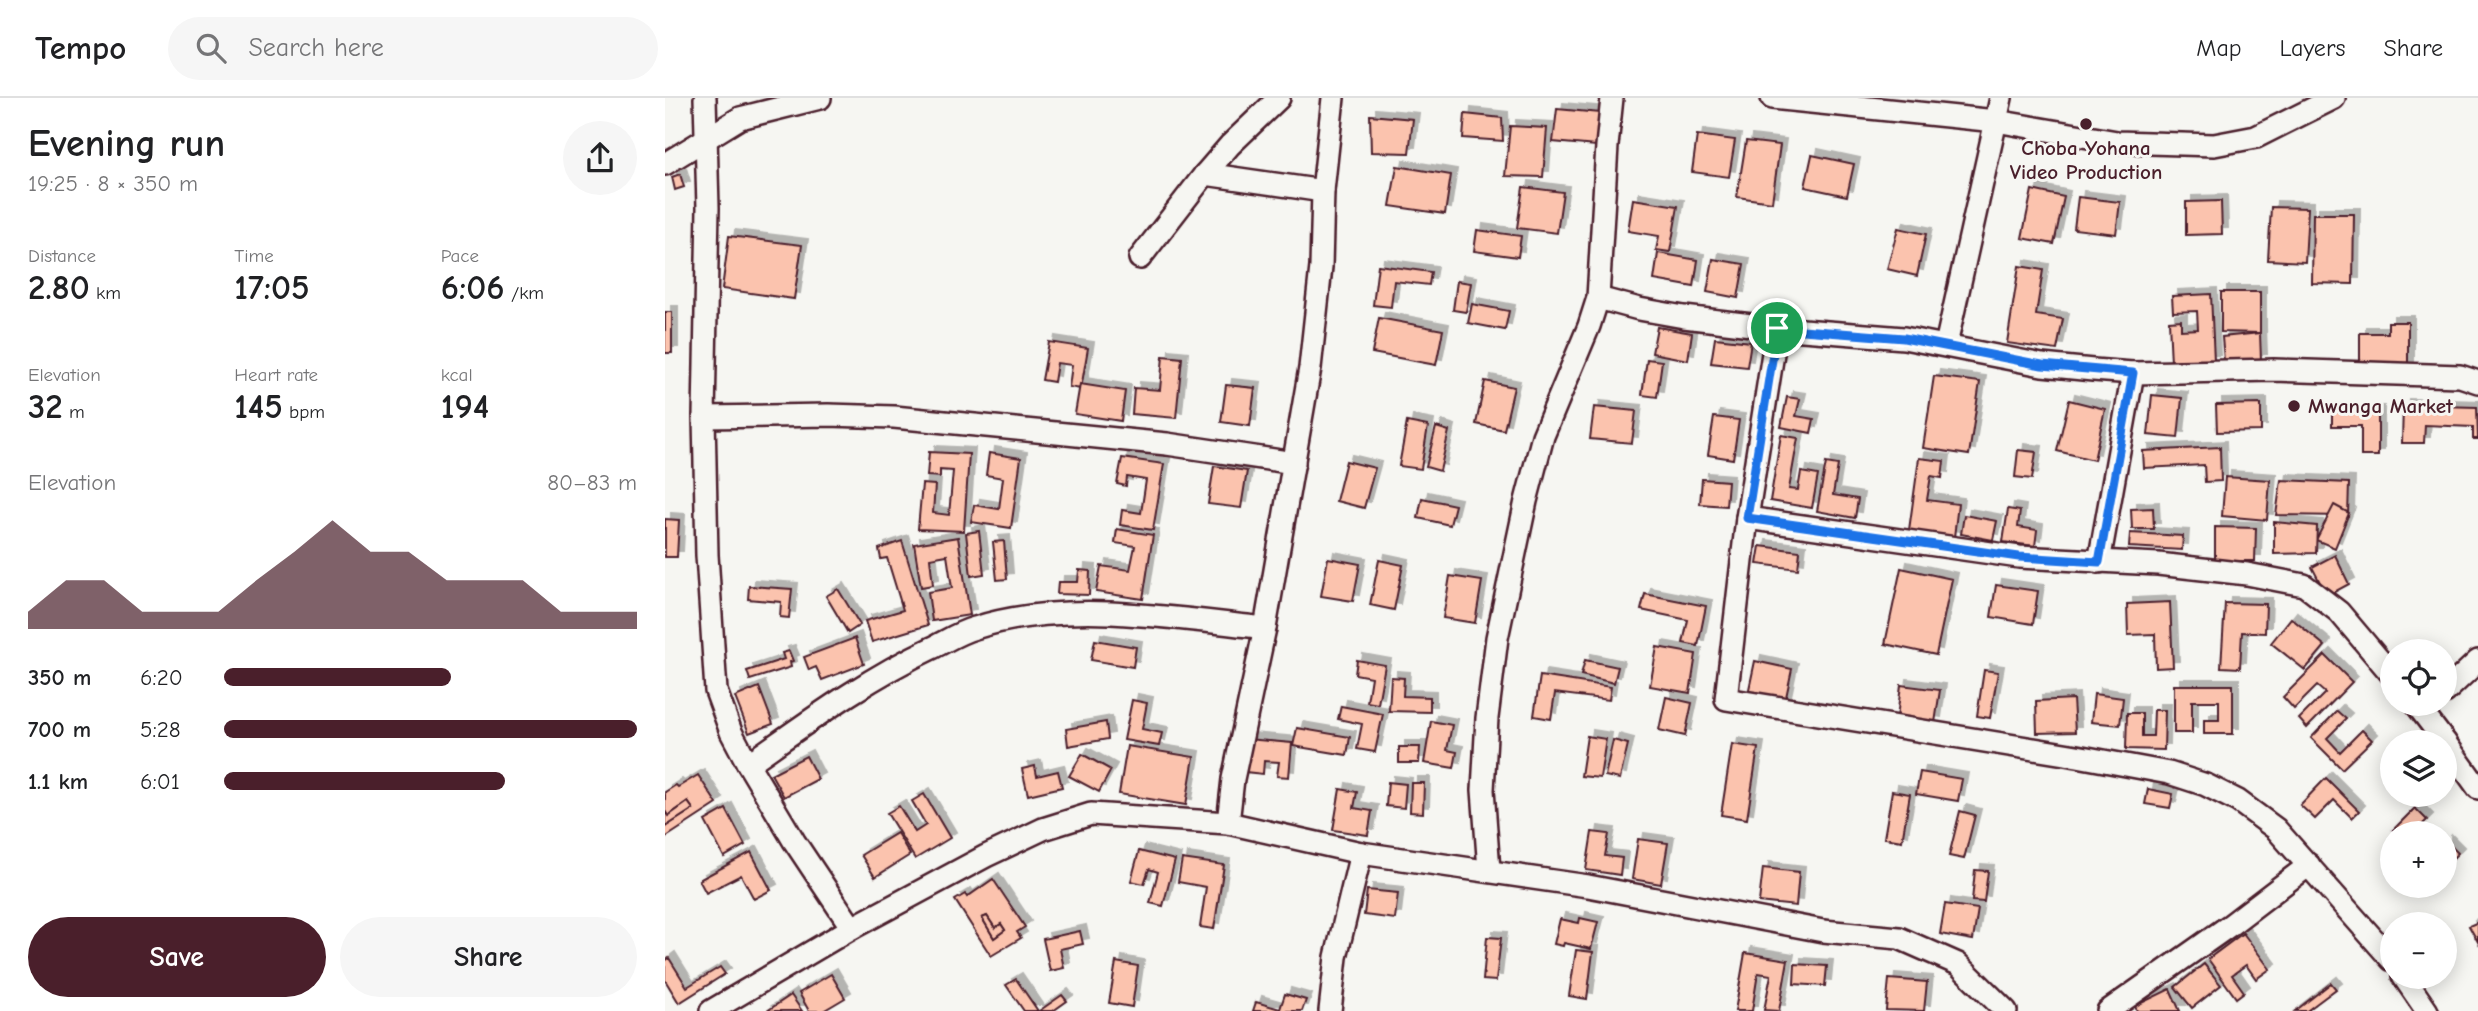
<!DOCTYPE html>
<meta charset="utf-8">
<style>
body{margin:0;font-family:"Comic Neue",sans-serif;background:#f6f6f6;color:#202124;height:100vh;display:flex;flex-direction:column;font-size:26px;white-space:nowrap}
*{box-sizing:border-box;margin:0}
p{font-size:23px;color:#757577}
.icon{flex:none;width:38px;height:38px;fill:none;stroke:currentColor;stroke-width:2;stroke-linecap:round;stroke-linejoin:round}
.map{position:relative;flex:1;overflow:hidden}
.sheet{display:flex;flex-direction:column;background:#fff;width:665px}
.sheet>*{flex:none}
.buttons{position:absolute;left:1715px;top:541px;display:grid;gap:14px}
.buttons a{display:grid;place-items:center;width:77px;height:77px;border-radius:50%;background:#fff;box-shadow:0 4px 18px #0003;font-size:35px}
.pin{position:absolute;display:grid;place-items:center;width:60px;height:60px;color:#fff;margin:-30px;border:4px solid #fff;border-radius:50%;box-shadow:0 2px 7px #0007}
.round{display:grid;place-items:center;flex:none;width:74px;height:74px;border-radius:37px;background:#f6f6f6}
.headline{display:flex;align-items:center;justify-content:space-between;height:119px;padding:0 28px}
h1{font-size:38px;font-weight:700;line-height:52px}
.metrics{display:grid;grid-template-columns:repeat(3,1fr);gap:10px;height:119px;padding:7px 28px}
.metrics div{display:grid;align-content:center}
.metrics b{font-size:35px;font-weight:700}
.metrics small{font-size:19px;font-weight:400}
.metrics p{font-size:19px}
.chart{height:196px;padding:14px 28px}
.chart p{display:flex;justify-content:space-between}
.chart svg{width:100%;height:126px;margin-top:7px;fill:#4a1f2b;opacity:.7}
.cta{display:flex;gap:14px;margin-top:auto;padding:14px 28px}
.cta a{flex:1;height:80px;border-radius:42px;background:#4a1f2b;color:#fff;font-size:28px;font-weight:700;line-height:80px;text-align:center}
.cta a+a{background:#f6f6f6;color:#202124}
ul{padding:0 28px;list-style:none;font-size:23px}
li{display:grid;grid-template-columns:112px 84px 1fr;align-items:center;height:52px}
li i{height:18px;border-radius:9px;background:#4a1f2b}
header{display:flex;align-items:center;gap:42px;box-sizing:border-box;height:98px;padding:0 35px;background:#fff;border-bottom:2px solid #e0e0e0}
header strong{font-size:33px}
nav{display:flex;gap:38px;margin-inline-start:auto;font-size:24px}
.search{width:490px;height:63px;background:#f6f6f6;display:flex;align-items:center;gap:18px;box-sizing:border-box;padding:0 24px;border-radius:38px;color:#757577;font-size:26px}
main{display:flex;flex:1;min-height:0}
.map>svg:first-child{display:block}
.building{fill:#fbc3ae;stroke:#4a1f2b;stroke-width:2;fill-rule:evenodd;filter:url(#shadow)}
.lines{fill:none;stroke-linecap:round;stroke-linejoin:round}
.street-casing{stroke:#4a1f2b;stroke-width:26}
.street{stroke:#f6f6f2;stroke-width:21}
.route-casing{stroke:#fff;stroke-width:14}
.route{stroke:#1a73e8;stroke-width:9}
.poi-dot{fill:#4a1f2b;stroke:#f6f6f2;stroke-width:2.5}
.labels{text-anchor:middle;stroke-width:6;stroke-linejoin:round;paint-order:stroke}
.poi-label{font-size:21px;font-weight:bold;fill:#4a1f2b;stroke:#f6f6f2}
</style>
<header>
<strong>Tempo</strong>
<div class="search"><svg class="icon" aria-label="search" viewBox="0 0 24 24"><circle cx="10" cy="10" r="6"/><path d="M15 15l6 6"/></svg>Search here</div>
<nav><a>Map</a><a>Layers</a><a>Share</a></nav>
</header>
<main>
<section class="sheet">
<div class="headline"><div><h1>Evening run</h1><p>19:25 · 8 × 350 m</p></div><a class="round"><svg class="icon" aria-label="share" viewBox="0 0 24 24"><path d="M12 15V3M7 8l5-5 5 5M5 13v7h14v-7"/></svg></a></div>
<div class="metrics">
<div><p>Distance</p><b>2.80<small> km</small></b></div>
<div><p>Time</p><b>17:05</b></div>
<div><p>Pace</p><b>6:06<small> /km</small></b></div>
</div>
<div class="metrics">
<div><p>Elevation</p><b>32<small> m</small></b></div>
<div><p>Heart rate</p><b>145<small> bpm</small></b></div>
<div><p>kcal</p><b>194</b></div>
</div>
<div class="chart"><p><span>Elevation</span>80–83 m</p>
<svg viewBox="0 0 160 44" preserveAspectRatio="none"><path d="M0 44V38L10 27L20 27L30 38L40 38L50 38L60 27L70 17L80 6L90 17L100 17L110 27L120 27L130 27L140 38L150 38L160 38V44z"/></svg>
</div>
<ul>
<li><b>350 m</b>6:20<i style="width:55%"></i></li>
<li><b>700 m</b>5:28<i style="width:100%"></i></li>
<li><b>1.1 km</b>6:01<i style="width:68%"></i></li>
</ul>
<div class="cta"><a>Save</a><a>Share</a></div>
</section>
<div class="map">
<svg width="1813" height="913" viewBox="0 0 1813 913">
<defs>
<filter id="shadow"><feDropShadow dx="6" dy="-6" stdDeviation="0" flood-color="#0004"/></filter>
</defs>
<rect width="100%" height="100%" fill="#f6f6f2"/>
<filter id="ink" filterUnits="userSpaceOnUse"><feTurbulence type="fractalNoise" baseFrequency=".0143" numOctaves="2"/><feDisplacementMap in="SourceGraphic" scale="14" xChannelSelector="R" yChannelSelector="G"/><feConvolveMatrix kernelMatrix="1 2 1 2 8 2 1 2 1" color-interpolation-filters="sRGB"/></filter>
<g filter="url(#ink)">
<g class="building">
<polygon points="892,11 935,15 931,48 888,44"/>
<polygon points="800,16 837,20 838,43 798,40"/>
<polygon points="705,17 748,21 744,55 706,54"/>
<polygon points="845,28 882,30 878,79 840,78"/>
<polygon points="1032,37 1070,42 1064,79 1027,74"/>
<polygon points="1081,43 1115,47 1107,104 1072,99"/>
<polygon points="1147,57 1189,66 1182,98 1140,89"/>
<polygon points="732,68 786,77 780,116 725,108"/>
<polygon points="15,76 19,89 10,92 7,79"/>
<polygon points="858,89 898,94 892,135 852,130"/>
<polygon points="1367,92 1399,99 1389,146 1357,140"/>
<polygon points="1413,99 1455,104 1451,136 1409,131"/>
<polygon points="968,101 1013,108 1005,154 991,152 994,138 963,133"/>
<polygon points="1556,103 1557,136 1521,137 1521,104"/>
<polygon points="1606,109 1643,110 1640,164 1603,162"/>
<polygon points="1648,116 1689,116 1688,186 1647,185"/>
<polygon points="1233,130 1261,136 1252,178 1222,171"/>
<polygon points="812,132 856,138 853,159 809,153"/>
<polygon points="64,138 137,147 129,201 57,191"/>
<polygon points="993,155 1033,162 1029,189 989,182"/>
<polygon points="1048,161 1079,166 1073,200 1042,194"/>
<polygon points="713,167 766,174 764,187 729,183 726,209 708,207"/>
<polygon points="1354,168 1378,172 1371,217 1398,221 1392,252 1342,245"/>
<polygon points="792,183 806,185 801,214 788,212"/>
<polygon points="1556,194 1595,194 1595,235 1556,234"/>
<polygon points="1546,196 1549,263 1506,265 1504,223 1516,222 1516,232 1533,231 1532,213 1508,214 1507,198"/>
<polygon points="807,206 844,213 840,232 803,225"/>
<rect x="0" y="214" width="7" height="41"/>
<polygon points="714,220 778,232 771,267 707,255"/>
<polygon points="1723,224 1743,224 1743,269 1695,268 1695,235 1723,235"/>
<polygon points="992,229 1027,235 1023,262 987,255"/>
<polygon points="1595,235 1596,262 1559,263 1557,239"/>
<polygon points="1050,240 1086,244 1082,269 1046,265"/>
<polygon points="384,244 423,250 416,291 404,289 407,267 392,265 389,284 377,282"/>
<polygon points="498,258 517,260 511,320 467,316 469,290 495,292"/>
<polygon points="982,261 997,263 992,299 977,297"/>
<polygon points="1269,278 1315,284 1304,357 1258,350"/>
<polygon points="820,283 849,289 839,332 811,326"/>
<polygon points="415,286 460,293 456,323 410,316"/>
<polygon points="561,287 590,290 585,328 556,324"/>
<polygon points="1487,297 1517,300 1513,340 1483,337"/>
<polygon points="1122,299 1135,301 1131,318 1149,321 1146,335 1116,329"/>
<polygon points="1404,302 1440,311 1429,362 1392,353"/>
<polygon points="1596,306 1596,333 1552,334 1551,307"/>
<polygon points="1738,307 1812,309 1813,341 1808,341 1808,329 1760,327 1759,345 1737,345"/>
<polygon points="929,309 971,313 967,345 925,341"/>
<polygon points="1667,314 1713,314 1713,358 1696,358 1696,328 1667,328"/>
<polygon points="1049,319 1074,322 1068,361 1043,357"/>
<polygon points="742,324 763,328 756,371 734,368"/>
<polygon points="771,329 784,333 775,373 761,369"/>
<polygon points="1116,337 1133,340 1124,391 1133,392 1136,374 1153,377 1147,410 1105,403"/>
<polygon points="1555,349 1556,383 1540,384 1539,367 1479,370 1478,353"/>
<polygon points="1353,352 1371,354 1367,381 1350,379"/>
<polygon points="264,354 304,356 299,433 253,431 257,386 270,387 268,415 284,417 288,373 275,372 275,379 262,378"/>
<polygon points="324,355 356,360 346,430 306,424 309,407 334,411 338,380 321,377"/>
<polygon points="457,360 499,366 488,432 455,427 457,412 476,415 481,382 462,379 461,388 452,386"/>
<polygon points="1254,360 1279,363 1277,380 1266,378 1262,402 1293,406 1289,439 1244,432"/>
<polygon points="681,363 710,370 699,410 671,403"/>
<polygon points="1161,365 1173,367 1168,397 1193,401 1190,420 1152,413"/>
<polygon points="549,368 582,373 576,410 543,406"/>
<polygon points="1560,379 1605,382 1602,422 1557,418"/>
<polygon points="1037,381 1063,383 1061,408 1035,406"/>
<polygon points="1616,382 1684,385 1683,418 1611,417"/>
<polygon points="757,400 790,407 785,427 753,420"/>
<polygon points="1669,407 1684,415 1670,450 1651,442"/>
<polygon points="1488,410 1489,431 1467,431 1466,411"/>
<polygon points="1343,411 1355,413 1353,429 1372,432 1370,448 1338,444"/>
<polygon points="1299,417 1332,423 1328,442 1296,436"/>
<polygon points="0,421 14,422 12,459 0,459"/>
<polygon points="1609,424 1652,428 1651,455 1609,456"/>
<polygon points="1550,429 1591,430 1590,463 1550,463"/>
<polygon points="452,431 488,437 478,501 431,494 436,468 465,472 470,448 450,445"/>
<polygon points="314,433 319,476 306,478 301,435"/>
<polygon points="1465,435 1518,438 1517,452 1464,449"/>
<polygon points="293,439 305,517 267,523 263,494 287,490 282,457 265,460 268,487 256,489 249,446"/>
<polygon points="237,443 263,527 207,544 200,523 238,512 222,460 216,461 214,451"/>
<polygon points="339,443 342,481 332,482 328,444"/>
<polygon points="1095,448 1135,453 1133,471 1092,466"/>
<polygon points="1670,457 1684,486 1662,498 1647,469"/>
<polygon points="663,460 695,466 688,503 656,498"/>
<polygon points="714,462 738,467 729,512 705,507"/>
<polygon points="1236,470 1287,481 1271,557 1220,546"/>
<polygon points="414,472 425,473 424,497 392,496 393,484 413,484"/>
<polygon points="785,478 817,483 810,525 778,520"/>
<polygon points="1331,487 1373,493 1368,526 1326,519"/>
<polygon points="84,488 127,491 124,520 115,519 116,504 83,501"/>
<polygon points="173,491 195,527 183,535 161,498"/>
<polygon points="980,496 1041,508 1033,548 1018,545 1023,522 976,512"/>
<polygon points="1505,504 1508,569 1491,570 1490,536 1463,537 1462,506"/>
<polygon points="1560,505 1601,506 1600,535 1577,534 1575,570 1556,569"/>
<polygon points="1626,520 1660,548 1640,572 1606,545"/>
<polygon points="190,540 199,566 157,582 151,569 144,572 139,559"/>
<polygon points="430,542 471,549 468,569 426,562"/>
<polygon points="992,549 1031,556 1025,595 985,588"/>
<polygon points="124,553 128,563 125,564 126,569 85,582 82,573 119,561 117,555"/>
<polygon points="1660,557 1687,584 1642,630 1634,621 1660,595 1652,588 1629,611 1618,599"/>
<polygon points="692,562 720,567 713,606 702,604 706,579 690,576"/>
<polygon points="920,562 953,569 949,585 916,577"/>
<polygon points="1090,563 1127,571 1120,604 1083,596"/>
<polygon points="1319,572 1333,574 1325,620 1312,618"/>
<polygon points="875,578 946,589 944,602 890,595 886,621 869,618"/>
<polygon points="726,579 739,580 738,598 765,599 765,614 724,613"/>
<polygon points="1236,587 1275,592 1270,625 1232,620"/>
<polygon points="1509,587 1568,587 1568,636 1539,636 1539,622 1554,622 1554,603 1527,603 1527,635 1509,635"/>
<polygon points="94,589 108,626 84,635 70,599"/>
<polygon points="1429,596 1458,600 1455,627 1426,624"/>
<polygon points="1001,599 1027,605 1020,638 994,632"/>
<polygon points="1408,601 1410,634 1372,635 1371,603"/>
<polygon points="467,602 482,605 477,631 497,635 494,648 459,642"/>
<polygon points="676,608 718,616 710,654 692,651 697,626 673,621"/>
<polygon points="1489,612 1500,612 1499,652 1461,651 1462,615 1477,615 1477,638 1488,638"/>
<polygon points="1672,613 1681,621 1662,640 1675,654 1697,632 1707,642 1677,671 1646,640"/>
<polygon points="766,623 787,627 782,652 792,654 789,670 759,665"/>
<polygon points="441,624 443,641 403,648 401,631"/>
<polygon points="632,630 685,639 682,657 628,648"/>
<polygon points="922,638 941,641 935,680 916,678"/>
<polygon points="582,641 627,645 624,679 612,678 614,664 599,663 598,676 580,674"/>
<polygon points="948,642 963,646 955,681 940,678"/>
<polygon points="1067,646 1093,650 1082,721 1056,717"/>
<polygon points="462,648 529,659 521,707 454,696"/>
<polygon points="734,649 755,649 754,665 734,665"/>
<polygon points="417,656 446,672 434,694 404,678"/>
<polygon points="141,658 153,681 119,699 106,676"/>
<polygon points="370,668 372,678 393,673 397,689 363,697 357,671"/>
<polygon points="1255,674 1297,681 1293,703 1251,696"/>
<polygon points="33,677 52,706 0,740 0,729 28,711 23,704 3,718 0,713 0,694 11,687 13,689"/>
<polygon points="1661,680 1694,713 1687,720 1669,702 1650,721 1635,707"/>
<polygon points="723,684 741,686 739,710 721,708"/>
<polygon points="746,685 759,685 758,715 745,714"/>
<polygon points="675,691 692,694 689,710 707,713 703,737 668,732"/>
<polygon points="1483,691 1508,696 1505,710 1480,706"/>
<polygon points="1227,693 1245,696 1237,743 1219,740"/>
<polygon points="259,696 285,740 250,761 222,715 234,708 250,734 261,727 247,703"/>
<polygon points="23,704 28,711 0,729 0,713 3,718"/>
<polygon points="1750,710 1762,722 1749,735 1732,735 1728,732"/>
<polygon points="61,711 80,747 59,759 40,723"/>
<polygon points="1295,713 1310,717 1299,761 1284,758"/>
<polygon points="927,734 944,736 940,758 957,760 955,777 921,772"/>
<polygon points="232,735 245,757 210,779 196,757"/>
<polygon points="973,741 1003,745 996,786 967,781"/>
<polygon points="1781,743 1793,755 1780,768 1780,744"/>
<polygon points="474,753 510,762 498,808 485,805 493,774 484,771 479,786 466,783"/>
<polygon points="86,754 106,792 89,801 76,777 41,795 34,782"/>
<polygon points="517,761 559,767 549,831 535,829 541,789 513,784"/>
<polygon points="1098,770 1134,774 1131,808 1094,804"/>
<polygon points="1310,772 1323,773 1319,804 1307,803"/>
<path d="M328 781 360 829 352 834 356 840 326 858 290 802 300 796 302 799ZM322 818 330 830 336 826 340 832 329 840 317 820Z"/>
<polygon points="702,792 733,795 730,821 699,817"/>
<polygon points="1280,806 1313,811 1308,842 1275,836"/>
<polygon points="322,818 330,830 336,826 340,832 329,840 317,820"/>
<polygon points="915,820 933,824 926,851 899,845 898,848 889,846 895,821 914,825"/>
<polygon points="1813,824 1813,844 1804,828"/>
<polygon points="415,833 418,846 395,851 399,870 385,873 378,841"/>
<polygon points="1578,835 1605,871 1591,881 1581,867 1567,877 1579,894 1571,900 1543,861"/>
<polygon points="822,839 836,840 831,883 818,882"/>
<polygon points="911,852 928,854 922,901 904,898"/>
<polygon points="1080,855 1123,862 1114,913 1099,912 1106,877 1093,875 1087,913 1070,913"/>
<polygon points="4,860 22,889 55,869 60,876 14,905 0,882 0,863"/>
<polygon points="451,864 473,868 467,909 444,905"/>
<polygon points="1130,866 1162,868 1160,888 1129,886"/>
<polygon points="1539,866 1556,887 1527,910 1510,889"/>
<polygon points="166,876 180,900 158,913 144,913 134,895"/>
<polygon points="351,881 373,913 359,913 341,887"/>
<polygon points="1224,881 1262,884 1259,913 1221,912"/>
<polygon points="1666,885 1671,891 1643,912 1645,913 1630,913"/>
<polygon points="1505,891 1515,913 1472,913 1470,908"/>
<polygon points="620,896 641,902 637,913 588,913 591,904 615,911"/>
<polygon points="126,897 137,913 102,913"/>
<polygon points="397,897 402,903 388,913 374,913"/>
</g>
<g class="lines">
<defs>
<g id="street">
<polyline points="40,0 43,110 39,319 42,457 51,593 66,634 83,666 129,743 187,830"/>
<polyline points="1107,0 1331,23 1452,44 1549,47 1591,39 1669,0"/>
<polyline points="0,66 75,20 155,0"/>
<polyline points="540,76 658,93"/>
<polyline points="475,160 540,76 565,47 614,0"/>
<polyline points="933,200 974,211 1019,219 1112,230 1239,240 1377,267 1428,272 1468,275 1609,272 1795,278 1813,284"/>
<polyline points="1112,230 1082,420 1061,601 1412,658 1504,675 1541,687 1573,703 1611,731 1727,862"/>
<polyline points="1281,247 1336,0"/>
<polyline points="39,319 163,317 229,319 502,346 629,365"/>
<polyline points="1082,420 1354,459 1493,466 1582,476 1639,487 1674,514 1727,577"/>
<polyline points="1434,464 1468,275"/>
<polyline points="1780,594 1813,563"/>
<polyline points="1751,606 1780,644"/>
<polyline points="1780,644 1813,690"/>
<path d="M83 666C143 624 201 581 267 550 281 543 295 534 310 530 400 501 508 520 600 530"/>
<polyline points="563,725 568,681 600,530 645,270 656,169 658,93 668,0"/>
<polyline points="824,772 818,692 822,620 832,540 861,403 878,338 924,228 933,200 942,48 947,0"/>
<polyline points="1738,878 1762,913"/>
<polyline points="46,913 187,830 321,758 378,731 426,716 563,725 696,755 923,788 1158,833 1234,840 1293,866 1341,913"/>
<polyline points="665,913 671,859 696,755"/>
<polyline points="1443,913 1564,828 1644,767"/>
</g>
</defs>
<use href="#street" class="street-casing"/>
<use href="#street" class="street"/>
</g>
</g>
<g class="lines" filter="url(#ink)">
<defs>
<polygon id="route" points="1112,230 1239,240 1377,267 1468,275 1434,464 1354,459 1082,420"/>
</defs>
<use href="#route" class="route-casing"/>
<use href="#route" class="route"/>
</g>
<g class="poi-dot">
<circle cx="1421" cy="26" r="7"/>
<circle cx="1629" cy="308" r="7"/>
</g>
<g class="labels">
<g class="poi-label">
<text x="1421" y="57">Choba Yohana<tspan x="1421" dy="24">Video Production</tspan></text>
<text x="1643" y="315" text-anchor="start">Mwanga Market</text>
</g>
</g>
</svg>
<div class="buttons">
<a><svg class="icon" aria-label="locate" viewBox="0 0 24 24"><circle cx="12" cy="12" r="6"/><path d="M12 2v4M12 18v4M2 12h4M18 12h4"/></svg></a>
<a><svg class="icon" aria-label="layers" viewBox="0 0 24 24"><path d="M12 4l9 5-9 5-9-5zM3 14l9 5 9-5"/></svg></a>
<a>+</a>
<a>−</a>
</div>
<div class="pin" style="left:1112px;top:230px;background:#1e9e55"><svg class="icon" aria-label="arrive" viewBox="0 0 24 24"><path d="M6 21V4h12l-3 4 3 4H6"/></svg></div>
</div>
</main>
